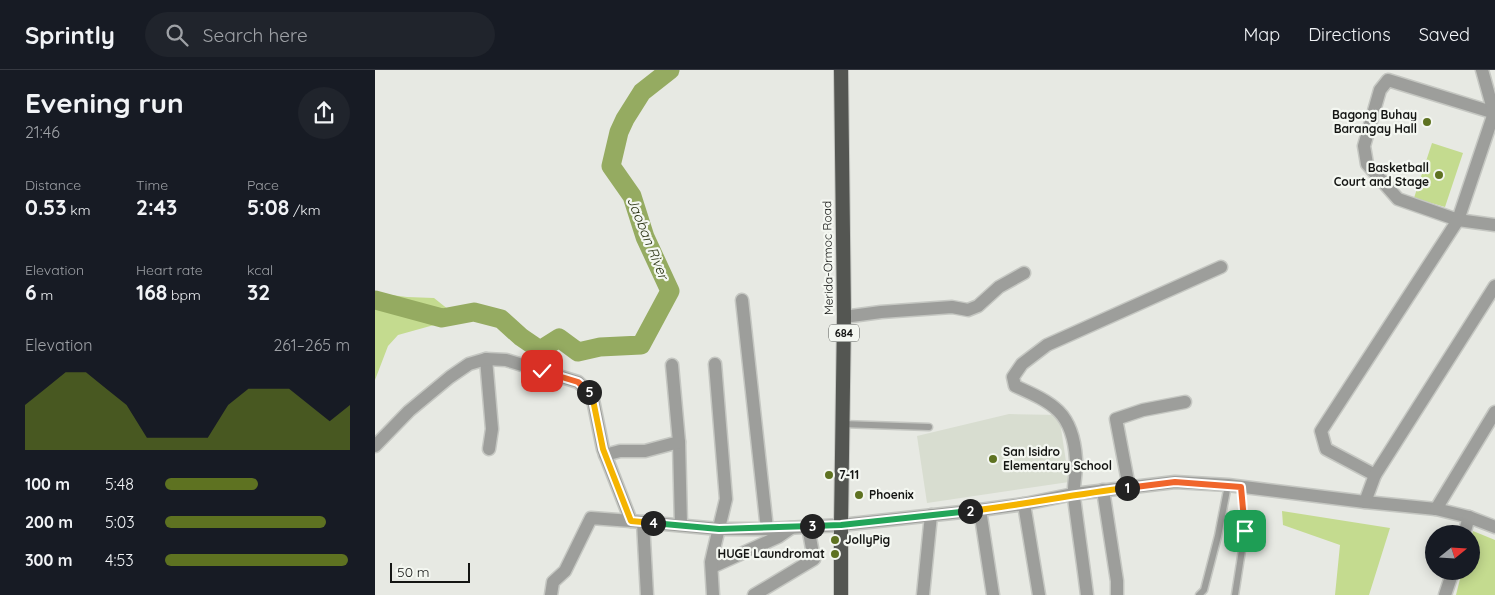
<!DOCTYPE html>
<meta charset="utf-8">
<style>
body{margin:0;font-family:Quicksand,sans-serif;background:#20242c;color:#f1f3f6;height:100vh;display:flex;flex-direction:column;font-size:19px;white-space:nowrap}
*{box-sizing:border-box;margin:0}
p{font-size:16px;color:#9ea1a6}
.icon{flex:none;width:28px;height:28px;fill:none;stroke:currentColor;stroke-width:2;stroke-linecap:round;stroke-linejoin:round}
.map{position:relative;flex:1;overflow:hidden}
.panel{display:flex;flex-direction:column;background:#171b24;width:375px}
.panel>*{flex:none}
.needle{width:32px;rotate:72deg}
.tools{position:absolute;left:1050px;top:455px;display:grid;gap:10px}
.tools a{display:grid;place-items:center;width:55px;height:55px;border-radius:50%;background:#171b24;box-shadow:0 2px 12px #0003;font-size:25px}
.scale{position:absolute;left:15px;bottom:12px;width:80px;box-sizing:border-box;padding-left:5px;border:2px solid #141513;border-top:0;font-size:14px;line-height:18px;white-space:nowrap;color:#141513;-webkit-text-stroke:4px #f4f7f1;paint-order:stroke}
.pin{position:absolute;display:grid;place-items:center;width:42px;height:42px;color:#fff;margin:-21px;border-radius:10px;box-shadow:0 2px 8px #0006}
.km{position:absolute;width:25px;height:25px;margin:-12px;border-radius:50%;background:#222;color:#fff;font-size:14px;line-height:25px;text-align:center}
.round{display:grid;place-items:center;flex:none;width:52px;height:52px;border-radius:26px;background:#20242c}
.headline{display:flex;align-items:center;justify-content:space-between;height:85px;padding:0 25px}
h1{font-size:28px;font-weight:700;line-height:38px}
.metrics{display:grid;grid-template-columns:repeat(3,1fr);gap:8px;height:85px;padding:5px 25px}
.metrics div{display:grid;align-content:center}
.metrics b{font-size:21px;font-weight:700}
.metrics small{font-size:14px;font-weight:400}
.metrics p{font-size:14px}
.chart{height:140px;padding:10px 25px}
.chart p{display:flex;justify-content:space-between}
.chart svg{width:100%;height:90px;margin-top:5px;fill:#5e7221;opacity:.7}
ul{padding:0 25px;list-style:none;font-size:16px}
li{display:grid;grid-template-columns:80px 60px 1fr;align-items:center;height:38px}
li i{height:12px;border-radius:6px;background:#5e7221}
header{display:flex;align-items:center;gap:30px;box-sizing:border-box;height:70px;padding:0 25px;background:#171b24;border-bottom:1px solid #363941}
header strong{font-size:24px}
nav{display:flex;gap:28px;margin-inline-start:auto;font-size:18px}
.search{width:350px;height:45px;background:#20242c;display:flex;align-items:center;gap:12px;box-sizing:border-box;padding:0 18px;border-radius:28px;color:#9ea1a6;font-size:19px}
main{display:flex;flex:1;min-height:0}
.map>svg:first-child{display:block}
.built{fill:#d8ddd0}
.green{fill:#c4db8f}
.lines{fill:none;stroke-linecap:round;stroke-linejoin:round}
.river{stroke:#95ab61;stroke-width:19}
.service-casing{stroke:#c5c7c2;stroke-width:9}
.minor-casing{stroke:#c5c7c2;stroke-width:15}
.trunk-casing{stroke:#c5c7c2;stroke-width:16}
.service{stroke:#9d9e9b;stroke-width:6}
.minor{stroke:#9d9e9b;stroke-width:12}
.trunk{stroke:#545652;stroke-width:14}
.split-1-casing{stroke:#fff;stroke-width:10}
.split-2-casing{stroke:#fff;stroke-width:10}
.split-3-casing{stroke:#fff;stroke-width:10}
.split-4-casing{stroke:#fff;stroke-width:10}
.split-5-casing{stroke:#fff;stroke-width:10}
.split-6-casing{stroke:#fff;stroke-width:10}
.split-1{stroke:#f0652b;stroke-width:6}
.split-2{stroke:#f5b400;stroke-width:6}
.split-3{stroke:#22a559;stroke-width:6}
.split-4{stroke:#22a559;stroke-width:6}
.split-5{stroke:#f5b400;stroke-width:6}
.split-6{stroke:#f0652b;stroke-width:6}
.poi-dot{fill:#5e7221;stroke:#f4f7f1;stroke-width:2}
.labels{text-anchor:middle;stroke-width:4.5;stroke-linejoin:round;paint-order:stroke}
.shield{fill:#f4f7f1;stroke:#575956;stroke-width:1}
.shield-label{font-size:11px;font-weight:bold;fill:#141513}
.poi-label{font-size:12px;font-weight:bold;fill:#141513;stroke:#f4f7f1;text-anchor:start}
.street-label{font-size:12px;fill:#141513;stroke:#f4f7f1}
.water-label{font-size:14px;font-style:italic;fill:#2a3313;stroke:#f4f7f1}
</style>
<header>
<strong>Sprintly</strong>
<div class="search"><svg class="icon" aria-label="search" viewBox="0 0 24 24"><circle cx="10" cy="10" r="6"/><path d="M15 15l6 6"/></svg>Search here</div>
<nav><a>Map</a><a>Directions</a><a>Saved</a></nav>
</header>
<main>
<section class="panel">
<div class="headline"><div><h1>Evening run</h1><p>21:46</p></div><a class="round"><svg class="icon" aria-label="share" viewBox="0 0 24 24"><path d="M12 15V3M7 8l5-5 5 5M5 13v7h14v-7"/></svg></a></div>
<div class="metrics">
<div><p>Distance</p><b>0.53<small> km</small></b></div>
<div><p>Time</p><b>2:43</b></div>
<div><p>Pace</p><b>5:08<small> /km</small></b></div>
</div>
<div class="metrics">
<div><p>Elevation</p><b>6<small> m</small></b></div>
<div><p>Heart rate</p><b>168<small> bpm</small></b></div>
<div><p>kcal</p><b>32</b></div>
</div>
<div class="chart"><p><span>Elevation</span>261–265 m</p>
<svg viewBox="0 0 160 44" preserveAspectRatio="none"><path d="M0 44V22L10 14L20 6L30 6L40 14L50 22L60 38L70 38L80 38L90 38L100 22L110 14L120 14L130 14L140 22L150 30L160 22V44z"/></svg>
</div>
<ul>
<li><b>100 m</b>5:48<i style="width:50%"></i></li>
<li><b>200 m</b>5:03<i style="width:87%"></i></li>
<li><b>300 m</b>4:53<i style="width:99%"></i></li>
</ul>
</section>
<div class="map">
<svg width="1120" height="525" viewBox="0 0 1120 525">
<rect width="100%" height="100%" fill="#e7e9e3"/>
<polygon class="built" points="634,344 684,345 694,412 552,433 542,366"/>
<g class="green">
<polygon points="1057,73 1088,83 1070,137 1039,128"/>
<polygon points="0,223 32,227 59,228 84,248 23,265 13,276 0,310"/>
<polygon points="907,441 1015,458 994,525 960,525 965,475 908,455"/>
<polygon points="1098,461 1120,470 1120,525 1081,525 1087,501 1096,501 1096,468"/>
</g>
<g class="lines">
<polyline class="river" points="0,230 67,248 99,242 126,249 146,267 165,280 184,268 203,282 225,277 266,275 295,221 270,167 257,126 236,96 244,62 250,49 267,22 295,0"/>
<defs>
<g id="service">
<polyline points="467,354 554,357"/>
<polyline points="824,525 829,520 843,466 853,415"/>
<polyline points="860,525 870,461 866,417"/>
</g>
<g id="minor">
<polyline points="1120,43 1013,10 1005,20 989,76 992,94 1023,129 1083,150 1120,155"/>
<polyline points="367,230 392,459"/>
<polyline points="469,247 506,242 577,237 593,240 603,236 624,217 649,203"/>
<polyline points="111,289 117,359 114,379"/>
<polyline points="304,372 306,455"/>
<polyline points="0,376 34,341 75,307 94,294 111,289 131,290 203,312 217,325 228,379 256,451 344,459 392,459 466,455 605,440 649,434 699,424 800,412 853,415 990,432 1061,439 1094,447 1120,457"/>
<polyline points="230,385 245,381 270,381 304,372 297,295"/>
<polyline points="1000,405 951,379 946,361 1083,150 1119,43 1107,0"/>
<polyline points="754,417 741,349 768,340 810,332"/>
<polyline points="728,420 742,511 742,525"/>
<polyline points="990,432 1000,405 1120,216"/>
<polyline points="649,434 664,525"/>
<polyline points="1061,439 1120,342"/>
<polyline points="605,440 618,525"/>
<polyline points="268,452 272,525"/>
<polyline points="1089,464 1094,447"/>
<polyline points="337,497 403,467 416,458"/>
<polyline points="176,525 178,512 190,501 216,448 256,451"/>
<polyline points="338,525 336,492 338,483 351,429 340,294"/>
<polyline points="379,525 439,489 433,457"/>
<polyline points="548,525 556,445"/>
<path d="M712 525C708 492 703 460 699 427 698 414 702 401 701 389 698 342 678 333 640 316L638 307 647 294 672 275 846 197"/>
<polyline points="1070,525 1078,501"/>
</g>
<polyline id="trunk" points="466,0 469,247 466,455 466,525"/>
</defs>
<use href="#service" class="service-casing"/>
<use href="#minor" class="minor-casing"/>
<use href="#trunk" class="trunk-casing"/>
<use href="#service" class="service"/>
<use href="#minor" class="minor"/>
<use href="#trunk" class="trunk"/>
</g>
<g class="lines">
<defs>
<polyline id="split-1" points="752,418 800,412 866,417 870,461"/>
<path id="split-2" d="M595 441C648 435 699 424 752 418"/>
<polyline id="split-3" points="437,456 466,455 595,441"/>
<polyline id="split-4" points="278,453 344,459 437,456"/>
<polyline id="split-5" points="214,322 217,325 228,379 256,451 278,453"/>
<polyline id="split-6" points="167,301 203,312 214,322"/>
</defs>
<use href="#split-1" class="split-1-casing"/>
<use href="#split-2" class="split-2-casing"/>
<use href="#split-3" class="split-3-casing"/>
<use href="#split-4" class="split-4-casing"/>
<use href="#split-5" class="split-5-casing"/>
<use href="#split-6" class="split-6-casing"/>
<use href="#split-1" class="split-1"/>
<use href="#split-2" class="split-2"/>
<use href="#split-3" class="split-3"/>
<use href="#split-4" class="split-4"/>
<use href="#split-5" class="split-5"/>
<use href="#split-6" class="split-6"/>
</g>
<g class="poi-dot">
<circle cx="1052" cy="52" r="5"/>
<circle cx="1064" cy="105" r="5"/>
<circle cx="618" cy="389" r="5"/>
<circle cx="454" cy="405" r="5"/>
<circle cx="484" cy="425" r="5"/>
<circle cx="460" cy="470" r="5"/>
<circle cx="460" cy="484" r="5"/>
</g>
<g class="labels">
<rect class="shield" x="454" y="254.5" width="30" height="17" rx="4"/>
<g class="shield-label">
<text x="469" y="267">684</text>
</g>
<g class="poi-label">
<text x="1042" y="49" text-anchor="end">Bagong Buhay<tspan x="1042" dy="14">Barangay Hall</tspan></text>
<text x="1054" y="102" text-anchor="end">Basketball<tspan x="1054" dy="14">Court and Stage</tspan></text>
<text x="628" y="386">San Isidro<tspan x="628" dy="14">Elementary School</tspan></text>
<text x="464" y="409">7-11</text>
<text x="494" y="429">Phoenix</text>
<text x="470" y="474">JollyPig</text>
<text x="450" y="488" text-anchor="end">HUGE Laundromat</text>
</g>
<g class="street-label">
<text transform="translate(453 188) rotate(-91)" y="4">Merida-Ormoc Road</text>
</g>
<g class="water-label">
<text transform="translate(273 168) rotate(68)" y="5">Jaoban River</text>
</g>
</g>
</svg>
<div class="tools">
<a><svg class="needle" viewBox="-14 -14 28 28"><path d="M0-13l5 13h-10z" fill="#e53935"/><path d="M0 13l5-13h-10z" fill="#9ea1a6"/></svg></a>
</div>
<div class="scale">50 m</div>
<div class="pin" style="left:870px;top:461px;background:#1e9e55"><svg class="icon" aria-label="arrive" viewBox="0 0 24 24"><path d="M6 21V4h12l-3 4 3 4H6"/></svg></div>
<div class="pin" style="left:167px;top:301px;background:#d93025"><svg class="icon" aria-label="check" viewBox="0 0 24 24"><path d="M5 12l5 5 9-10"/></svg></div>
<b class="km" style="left:752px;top:418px">1</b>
<b class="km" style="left:595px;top:441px">2</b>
<b class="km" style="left:437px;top:456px">3</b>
<b class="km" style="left:278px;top:453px">4</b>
<b class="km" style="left:214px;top:322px">5</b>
</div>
</main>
